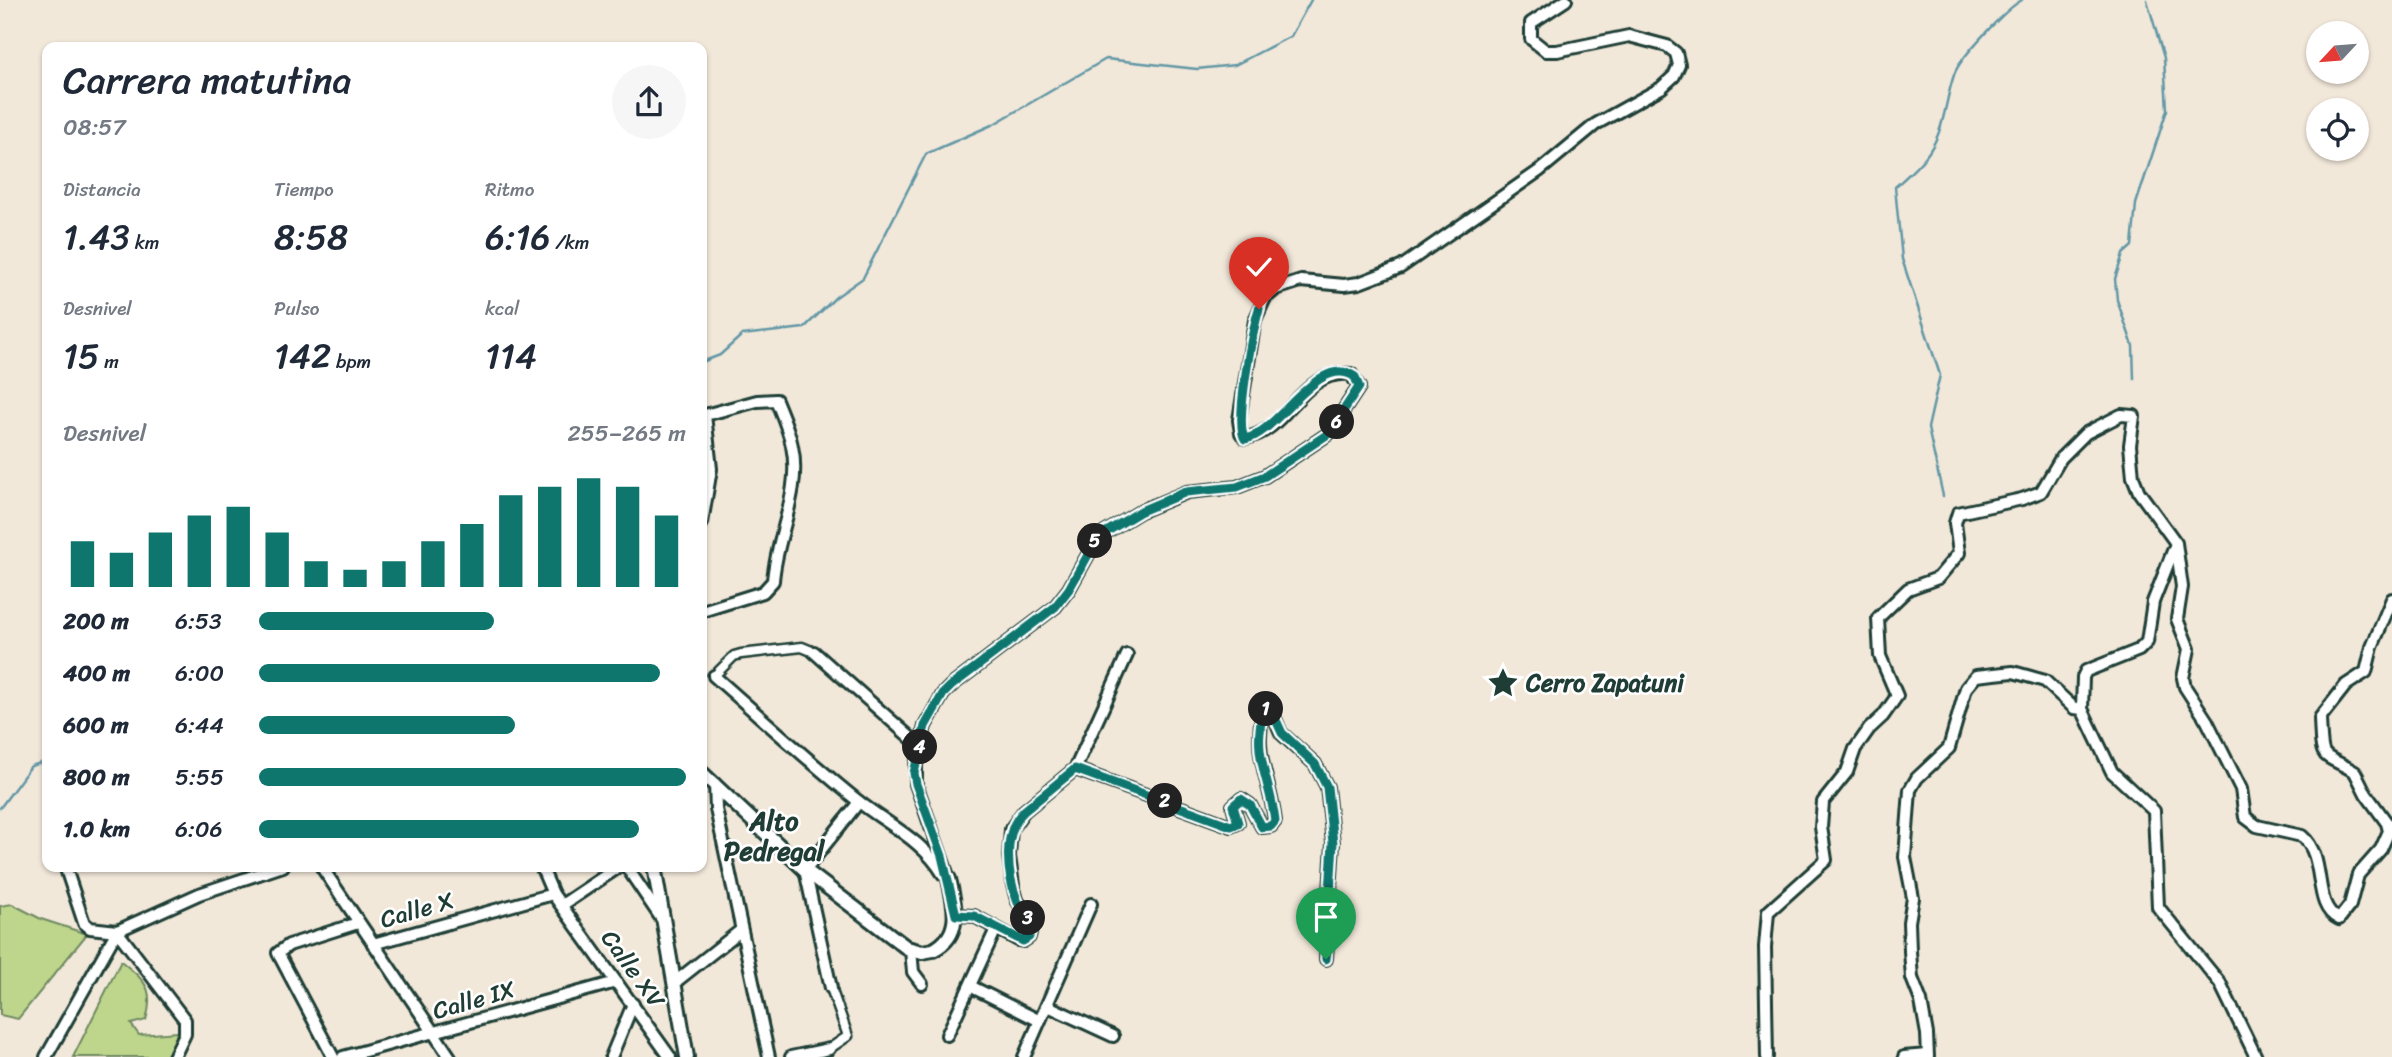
<!DOCTYPE html>
<html lang="es">
<meta charset="utf-8">
<style>
body{margin:0;font-family:Sriracha,sans-serif;background:#f6f6f7;color:#1f2937;height:100vh;display:flex;flex-direction:column;font-size:26px;white-space:nowrap}
*{box-sizing:border-box;margin:0}
p{font-size:23px;color:#747a83}
.icon{flex:none;width:38px;height:38px;fill:none;stroke:currentColor;stroke-width:2;stroke-linecap:round;stroke-linejoin:round}
.map{position:relative;flex:1;overflow:hidden}
.details{position:absolute;left:42px;top:42px;width:665px;height:830px;display:flex;flex-direction:column;background:#fff;border-radius:14px;box-shadow:0 2px 5px #0004}
.details>*{flex:none}
.needle{width:46px;rotate:244deg}
.controls{position:absolute;left:2306px;top:21px;display:grid;gap:14px}
.controls a{display:grid;place-items:center;width:63px;height:63px;border-radius:50%;background:#fff;box-shadow:0 2px 5px #0004;font-size:35px}
.pin{position:absolute;display:grid;place-items:center;width:60px;height:60px;color:#fff;margin:-72px -30px;border-radius:50% 50% 50% 0;rotate:-45deg;box-shadow:0 0 7px #0007}
.pin .icon{rotate:45deg}
.km{position:absolute;width:35px;height:35px;margin:-18px;border-radius:50%;background:#222;color:#fff;font-size:19px;line-height:35px;text-align:center}
.round{display:grid;place-items:center;flex:none;width:74px;height:74px;border-radius:37px;background:#f6f6f7}
.headline{display:flex;align-items:center;justify-content:space-between;height:119px;padding:0 21px}
h1{font-size:38px;font-weight:600;line-height:52px}
.stats{display:grid;grid-template-columns:repeat(3,1fr);gap:10px;height:119px;padding:7px 21px}
.stats div{display:grid;align-content:center}
.stats b{font-size:35px;font-weight:600}
.stats small{font-size:19px;font-weight:400}
.stats p{font-size:19px}
.chart{height:196px;padding:14px 21px}
.chart p{display:flex;justify-content:space-between}
.chart svg{width:100%;height:126px;margin-top:7px;stroke:#0f766e;stroke-width:6}
ul{padding:0 21px;list-style:none;font-size:23px}
li{display:grid;grid-template-columns:112px 84px 1fr;align-items:center;height:52px}
li i{height:18px;border-radius:9px;background:#0f766e}
.map>svg:first-child{display:block}
.green{fill:#bed58c;stroke:#6e8960;stroke-width:2}
.lines{fill:none;stroke-linecap:round;stroke-linejoin:round}
.stream{stroke:#6297a5;stroke-width:2.5}
.pedestrian-casing{stroke:#1f3d34;stroke-width:13}
.minor-casing{stroke:#1f3d34;stroke-width:16}
.tertiary-casing{stroke:#1f3d34;stroke-width:18}
.pedestrian{stroke:#fff;stroke-width:8}
.minor{stroke:#fff;stroke-width:10}
.tertiary{stroke:#fff;stroke-width:12}
.route-casing{stroke:#fff;stroke-width:14}
.route{stroke:#0f766e;stroke-width:9}
.labels{text-anchor:middle;stroke-width:5;stroke-linejoin:round;paint-order:stroke}
.poi-label{font-size:24px;font-weight:bold;fill:#1f3d34;stroke:#fff;text-anchor:start}
.street-label{font-size:24px;fill:#1f3d34;stroke:#fff}
.neighbourhood-label{font-size:26px;font-weight:bold;fill:#1f3d34;stroke:#fff}
</style>
<div class="map">
<svg width="2392" height="1057" viewBox="0 0 2392 1057">
<rect width="100%" height="100%" fill="#f2e8da"/>
<filter id="ink" filterUnits="userSpaceOnUse"><feTurbulence type="fractalNoise" baseFrequency=".0143" numOctaves="2"/><feDisplacementMap in="SourceGraphic" scale="14" xChannelSelector="R" yChannelSelector="G"/><feConvolveMatrix kernelMatrix="1 2 1 2 8 2 1 2 1" color-interpolation-filters="sRGB"/></filter>
<g filter="url(#ink)">
<g class="green">
<polygon points="12,904 41,919 87,934 18,1019 0,1015 0,906"/>
<path d="M121 961C145 981 155 988 146 1020L131 1024 139 1035 177 1032 173 1049 166 1057H73Z"/>
</g>
<g class="lines">
<g class="stream">
<polyline points="702,362 720,355 742,335 804,328 836,297 863,278 926,154 994,124 1106,59 1197,69 1235,65 1291,36 1311,0"/>
<polyline points="2134,379 2133,346 2117,300 2115,279 2123,254 2132,246 2136,204 2167,110 2164,58 2147,0"/>
<path d="M1943 496 1928 428 1940 375 1902 259 1895 187C1907 176 1920 165 1929 152 1945 128 1945 101 1954 75 1959 58 2007 8 2022 0"/>
<polyline points="0,808 31,766 47,761"/>
</g>
<defs>
<g id="pedestrian">
<polyline points="714,676 734,656 741,654 802,647 814,652"/>
<polyline points="829,1049 848,1036 831,988"/>
</g>
<g id="minor">
<polyline points="702,416 705,415 711,469 702,523"/>
<path d="M702 611 763 592 773 581C776 537 802 491 792 446 789 430 782 415 776 400L757 401 705 415"/>
<polyline points="814,652 920,746"/>
<path d="M714 676C762 718 808 761 858 801 887 824 924 841 943 874"/>
<polyline points="2082,709 2112,772 2154,811 2158,907 2220,983 2256,1057"/>
<path d="M1075 769 1231 826 1238 823 1233 806 1241 799 1250 805 1262 827 1271 826 1275 821C1270 778 1253 757 1263 712L1271 709 1281 733 1315 764 1327 787 1333 843 1326 959"/>
<polyline points="715,784 716,809 769,1057"/>
<polyline points="65,866 84,923 90,928 117,931 199,894 283,866"/>
<polyline points="321,866 450,1057"/>
<polyline points="541,866 553,894 670,1057"/>
<polyline points="626,866 661,918"/>
<path d="M949 879 916 784V765L925 726 943 694 951 686 1055 607 1069 589 1098 537 1141 511 1187 492 1237 487 1265 476 1328 434 1359 387 1351 374C1299 369 1290 431 1245 438L1241 433 1239 420 1255 320 1265 298 1276 289 1301 281 1344 285 1359 283 1401 267 1539 171 1596 124 1661 88 1674 76 1679 65 1676 53 1667 46 1629 36 1557 51H1546L1531 39V23L1566 0"/>
<polyline points="562,905 620,866"/>
<polyline points="956,915 974,916 1018,940 1023,941 1029,937 1032,924 1017,900 1013,885 1009,856 1011,829 1024,811 1075,769 1127,655"/>
<polyline points="117,931 185,1020 185,1034 174,1057"/>
<polyline points="373,944 553,894"/>
<polyline points="911,950 913,972 922,984"/>
<polyline points="674,983 740,931"/>
<polyline points="972,987 1038,1020"/>
<polyline points="831,988 805,870 859,802"/>
<polyline points="1048,1006 1113,1036"/>
<polyline points="947,1035 996,929"/>
<polyline points="46,1057 117,931"/>
<polyline points="333,1057 278,953 289,945 358,923"/>
<polyline points="343,1057 616,982"/>
<polyline points="611,1057 633,1004"/>
<polyline points="791,1057 829,1049"/>
<polyline points="1024,1057 1091,904"/>
<path d="M1767 1057 1765 947 1768 912 1826 860 1821 827 1823 802 1847 772 1855 749 1869 729 1883 716 1897 696 1880 656 1878 618 1908 589 1938 578 1959 553 1955 523 1958 513 2022 499 2041 492 2061 458 2086 433 2121 415 2134 416 2130 445 2133 477 2139 492 2176 543 2182 587 2177 619 2189 649 2183 678 2185 687 2207 721 2241 789 2245 817 2257 826 2302 836C2328 858 2311 906 2339 919L2350 905 2358 875 2381 849 2389 831 2387 823 2366 794 2355 772C2320 751 2322 764 2320 718L2346 685 2366 672 2372 647 2392 599"/>
<polyline points="1904,1057 1927,1055"/>
<polyline points="1928,1057 1927,1034 1921,1001 1912,978 1910,951 1909,922 1913,898 1905,857 1910,790 1917,778 1949,748 1966,688 1976,676 2013,672 2045,681 2074,708 2082,709 2083,677 2086,671 2139,650 2147,642 2153,602 2175,546"/>
</g>
<g id="tertiary">
<path d="M702 773 805 870 907 948 922 952 933 950C963 935 955 906 949 879"/>
<polyline points="654,866 687,1057"/>
</g>
</defs>
<use href="#pedestrian" class="pedestrian-casing"/>
<use href="#minor" class="minor-casing"/>
<use href="#tertiary" class="tertiary-casing"/>
<use href="#pedestrian" class="pedestrian"/>
<use href="#minor" class="minor"/>
<use href="#tertiary" class="tertiary"/>
</g>
</g>
<g class="lines" filter="url(#ink)">
<defs>
<path id="route" d="M1259 309C1253 328 1234 425 1245 439 1279 433 1319 351 1355 377L1359 387 1328 434 1265 476 1237 487 1186 492 1141 511 1098 537 1069 589 1055 607 951 686 943 694 925 726 914 773 916 784 942 856 956 915 974 916 1023 941 1029 937 1032 924C1028 916 1020 909 1017 900 1007 874 1002 832 1024 811L1075 769 1231 826 1238 823 1233 806 1241 799 1250 805 1262 827 1271 826 1275 821C1270 778 1252 757 1263 712L1271 709 1282 733 1315 764 1327 787 1333 843 1326 959"/>
</defs>
<use href="#route" class="route-casing"/>
<use href="#route" class="route"/>
</g>
<defs>
<symbol id="sight-bare" viewBox="-9 -9 18 18"><path d="M0-6L1.8-2.2L6-1.7L2.9 1.2L3.7 5.4L0 3.3L-3.7 5.4L-2.9 1.2L-6-1.7L-1.8-2.2Z" fill="#1f3d34" stroke="#fff" stroke-width="2.5" paint-order="stroke"/></symbol>
</defs>
<g fill-rule="evenodd">
<use href="#sight-bare" x="1481" y="661" width="44" height="44"/>
</g>
<g class="labels">
<g class="poi-label">
<text x="1526" y="691">Cerro Zapatuni</text>
</g>
<g class="street-label">
<text transform="translate(417 910) rotate(-16)" y="8">Calle X</text>
<text transform="translate(633 969) rotate(54)" y="8">Calle XV</text>
<text transform="translate(474 1000) rotate(-16)" y="8">Calle IX</text>
</g>
<g class="neighbourhood-label">
<text x="774" y="830">Alto<tspan x="774" dy="30">Pedregal</tspan></text>
</g>
</g>
</svg>
<div class="controls">
<a><svg class="needle" viewBox="-14 -14 28 28"><path d="M0-13l5 13h-10z" fill="#e53935"/><path d="M0 13l5-13h-10z" fill="#747a83"/></svg></a>
<a><svg class="icon" aria-label="locate" viewBox="0 0 24 24"><circle cx="12" cy="12" r="6"/><path d="M12 2v4M12 18v4M2 12h4M18 12h4"/></svg></a>
</div>
<div class="pin" style="left:1326px;top:959px;background:#1e9e55"><svg class="icon" aria-label="arrive" viewBox="0 0 24 24"><path d="M6 21V4h12l-3 4 3 4H6"/></svg></div>
<div class="pin" style="left:1259px;top:309px;background:#d93025"><svg class="icon" aria-label="check" viewBox="0 0 24 24"><path d="M5 12l5 5 9-10"/></svg></div>
<b class="km" style="left:1266px;top:709px">1</b>
<b class="km" style="left:1165px;top:801px">2</b>
<b class="km" style="left:1028px;top:918px">3</b>
<b class="km" style="left:920px;top:747px">4</b>
<b class="km" style="left:1095px;top:541px">5</b>
<b class="km" style="left:1337px;top:422px">6</b>
<section class="details">
<div class="headline"><div><h1>Carrera matutina</h1><p>08:57</p></div><a class="round"><svg class="icon" aria-label="share" viewBox="0 0 24 24"><path d="M12 15V3M7 8l5-5 5 5M5 13v7h14v-7"/></svg></a></div>
<div class="stats">
<div><p>Distancia</p><b>1.43<small> km</small></b></div>
<div><p>Tiempo</p><b>8:58</b></div>
<div><p>Ritmo</p><b>6:16<small> /km</small></b></div>
</div>
<div class="stats">
<div><p>Desnivel</p><b>15<small> m</small></b></div>
<div><p>Pulso</p><b>142<small> bpm</small></b></div>
<div><p>kcal</p><b>114</b></div>
</div>
<div class="chart"><p><span>Desnivel</span>255–265 m</p>
<svg viewBox="0 0 160 44" preserveAspectRatio="none"><path d="M5 44V28M15 44V32M25 44V25M35 44V19M45 44V16M55 44V25M65 44V35M75 44V38M85 44V35M95 44V28M105 44V22M115 44V12M125 44V9M135 44V6M145 44V9M155 44V19"/></svg>
</div>
<ul>
<li><b>200 m</b>6:53<i style="width:55%"></i></li>
<li><b>400 m</b>6:00<i style="width:94%"></i></li>
<li><b>600 m</b>6:44<i style="width:60%"></i></li>
<li><b>800 m</b>5:55<i style="width:100%"></i></li>
<li><b>1.0 km</b>6:06<i style="width:89%"></i></li>
</ul>
</section>
</div>
